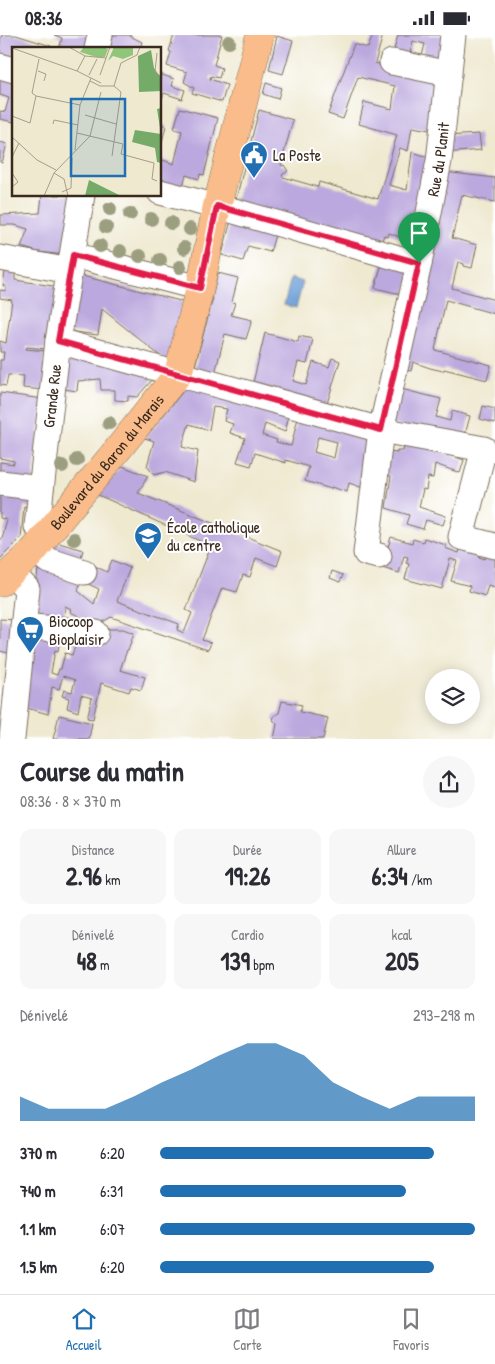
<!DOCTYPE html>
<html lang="fr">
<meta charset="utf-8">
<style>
body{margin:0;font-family:"Patrick Hand",sans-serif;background:#f7f7f7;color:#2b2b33;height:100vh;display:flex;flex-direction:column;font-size:19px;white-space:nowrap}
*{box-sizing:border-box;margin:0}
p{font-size:16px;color:#7c7c81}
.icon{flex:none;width:28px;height:28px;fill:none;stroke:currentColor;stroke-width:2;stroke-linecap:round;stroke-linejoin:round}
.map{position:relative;height:704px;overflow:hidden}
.panel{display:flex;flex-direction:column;background:#fff;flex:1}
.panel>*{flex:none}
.buttons{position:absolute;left:425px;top:634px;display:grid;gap:10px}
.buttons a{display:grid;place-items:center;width:55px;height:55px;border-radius:50%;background:#fff;box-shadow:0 2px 12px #0003;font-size:25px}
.pin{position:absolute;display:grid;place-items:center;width:42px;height:42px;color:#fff;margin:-51px -21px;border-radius:50% 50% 50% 0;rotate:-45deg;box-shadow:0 0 5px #0007}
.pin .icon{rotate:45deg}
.round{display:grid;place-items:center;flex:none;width:52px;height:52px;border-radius:26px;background:#f7f7f7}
.head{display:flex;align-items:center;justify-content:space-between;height:85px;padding:0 20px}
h1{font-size:28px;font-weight:700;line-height:38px}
.figures{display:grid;grid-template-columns:repeat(3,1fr);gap:8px;height:85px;padding:5px 20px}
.figures div{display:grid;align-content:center;border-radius:12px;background:#f7f7f7;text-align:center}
.figures b{font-size:25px;font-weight:700}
.figures small{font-size:14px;font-weight:400}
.figures p{font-size:14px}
.chart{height:140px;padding:10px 20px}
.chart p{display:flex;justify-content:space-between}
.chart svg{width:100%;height:90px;margin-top:5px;fill:#1f6fb2;opacity:.7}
ul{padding:0 20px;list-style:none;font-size:16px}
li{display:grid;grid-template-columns:80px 60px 1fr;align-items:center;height:38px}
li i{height:12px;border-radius:6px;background:#1f6fb2}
.status{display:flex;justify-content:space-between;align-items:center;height:35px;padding:0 25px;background:#fff;direction:ltr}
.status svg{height:14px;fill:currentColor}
.dock{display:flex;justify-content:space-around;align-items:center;height:70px;border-top:1px solid #e1e1e2;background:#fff;font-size:14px;color:#7c7c81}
.dock a{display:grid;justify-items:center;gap:2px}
.dock .current{color:#1f6fb2}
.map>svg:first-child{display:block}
.water{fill:#6b9fd7;stroke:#53647a}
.building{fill:#bba8de;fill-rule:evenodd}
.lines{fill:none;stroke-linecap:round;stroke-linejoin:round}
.minor-casing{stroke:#7a6d5c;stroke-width:27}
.major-casing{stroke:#7a6d5c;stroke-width:29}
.minor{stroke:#fff;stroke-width:25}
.major{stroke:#f9bc8a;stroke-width:28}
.tree{fill:#9c9e80}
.route-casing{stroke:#fff;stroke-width:10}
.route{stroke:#e11d48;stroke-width:6}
.labels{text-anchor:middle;stroke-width:4;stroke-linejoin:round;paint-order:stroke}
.poi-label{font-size:16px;fill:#3b2a1e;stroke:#fff;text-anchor:start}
.street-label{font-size:16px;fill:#3b2a1e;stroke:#fff}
.inset-road{fill:none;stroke:#a79d89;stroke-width:1}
.view{fill:#1f6fb2;fill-opacity:0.15;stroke:#1f6fb2;stroke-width:2.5}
.inset-edge{fill:none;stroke:#3b2a1e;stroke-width:2.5}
</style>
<div class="status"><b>08:36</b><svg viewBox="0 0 49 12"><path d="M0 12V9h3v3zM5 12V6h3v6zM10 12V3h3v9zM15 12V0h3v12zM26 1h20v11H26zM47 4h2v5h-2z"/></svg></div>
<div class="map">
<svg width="495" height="704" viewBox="0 0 495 704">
<rect width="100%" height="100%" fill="#fff"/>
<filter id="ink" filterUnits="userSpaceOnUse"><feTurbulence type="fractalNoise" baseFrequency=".02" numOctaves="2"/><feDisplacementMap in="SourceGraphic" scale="10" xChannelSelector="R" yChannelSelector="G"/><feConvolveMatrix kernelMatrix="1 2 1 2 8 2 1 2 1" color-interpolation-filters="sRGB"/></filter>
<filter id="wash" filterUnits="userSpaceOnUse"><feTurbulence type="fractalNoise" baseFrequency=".0096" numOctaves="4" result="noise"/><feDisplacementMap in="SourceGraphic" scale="20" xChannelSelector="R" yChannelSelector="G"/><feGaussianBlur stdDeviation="1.12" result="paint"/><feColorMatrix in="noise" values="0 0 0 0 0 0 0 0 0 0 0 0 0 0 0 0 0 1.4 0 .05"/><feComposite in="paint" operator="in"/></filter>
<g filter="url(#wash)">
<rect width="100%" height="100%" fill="#efe9d0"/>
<polygon class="water" points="291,243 303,247 296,273 284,270"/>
<g id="blocks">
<g class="building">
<polygon points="2,0 16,0 51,11 50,14 14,14 14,29 0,25 0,3 1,3"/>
<polygon points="54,0 93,0 89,14 59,14 62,3"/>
<polygon points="107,0 130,0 130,1 142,7 140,14 103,14"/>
<polygon points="174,0 222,0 214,30 222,33 219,43 211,41 210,44 227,50 222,67 192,58 194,53 184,47 187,37 167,31 171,17 169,16"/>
<polygon points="373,0 383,0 375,28 443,44 435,96 412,92 408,116 400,113 389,150 407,155 412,117 432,123 413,207 389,198 387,202 384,200 382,205 377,203 376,208 240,170 236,164 259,75 293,85 281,129 282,131 284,130 288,136 282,140 283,142 318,152 319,147 378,164 397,100 359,89 364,67 392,74 395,51 358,42 343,84 328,79 354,9 368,13"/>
<polygon points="398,0 450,0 446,26 420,29 425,9 413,6 408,26 392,22"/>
<polygon points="277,1 293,6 283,39 269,35"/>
<polygon points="0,35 14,40 14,87 0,84 0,76 5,77 9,63 0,60"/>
<polygon points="160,39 174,44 172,51 185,55 182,64 164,58 160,70"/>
<polygon points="266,48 281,53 278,64 263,59"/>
<polygon points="180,73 218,83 204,140 200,139 199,144 186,140 181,157 160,151 160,124 174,129 182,96 174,94"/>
<polygon points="160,88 166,91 161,111 160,111"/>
<polygon points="479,99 481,115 445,118 446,101"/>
<polygon points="0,107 7,109 2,128 0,127"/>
<polygon points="444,137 495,143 495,167 462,160 452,203 477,210 472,233 464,231 464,229 458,227 452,253 495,265 495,279 446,265 435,315 491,330 487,345 444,334 443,336 430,333 413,327 411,336 402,334"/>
<polygon points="42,160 74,160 65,220 38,217 21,212 28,194 15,190 1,190 1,180 40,178"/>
<polygon points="236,186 276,197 270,217 248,211 243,226 222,220 230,189"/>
<polygon points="382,228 412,236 405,260 375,253"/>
<polygon points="5,236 15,238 15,245 59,252 45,314 27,312 26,314 45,316 43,330 48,330 44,355 23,353 24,341 8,340 6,351 0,350 0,325 3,325 4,317 0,317 0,306 6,308 12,265 0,263 0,255 6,256 6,251 3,251"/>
<polygon points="218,238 238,243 232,267 235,268 231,280 252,285 246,304 225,299 214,342 194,335 213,263 212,262"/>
<polygon points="75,239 184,267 169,328 102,274 98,300 67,296"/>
<polygon points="265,298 298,307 299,301 313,304 307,329 298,327 293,346 306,350 313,327 329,332 332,323 340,326 325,375 251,356"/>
<polygon points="69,318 148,336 152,345 137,362 128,361 128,366 115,365 115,355 101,355 100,344 78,346 77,356 57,353"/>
<path d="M189 349 290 376 285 397 265 389 262 400 277 405 276 407 291 411 299 379 374 399 366 454 349 448 347 457 331 452V454L305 446 309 432 286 425V428L255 418 251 431 237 427 245 403 230 398 233 389 224 386 227 374 213 372 209 395 189 389 182 412 198 416 194 447 165 437 154 440 147 431 154 406 145 403ZM318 402 337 407 334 423 314 417Z"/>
<polygon points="397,353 441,364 436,382 450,386 452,376 470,381 465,400 389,389"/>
<polygon points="0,358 43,364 33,447 0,443 0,427 14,429 14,426 0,423"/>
<polygon points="483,371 495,374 495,388 480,384"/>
<polygon points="405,403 464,425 460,438 435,429 433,443 428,442 426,455 423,454 419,472 446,481 443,490 426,485 423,494 406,489 409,480 386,473 391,441 384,440 388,417 397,418 397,416 403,416"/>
<polygon points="122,431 148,441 138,458 282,516 277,531 256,523 250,542 243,540 237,557 222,553 202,605 211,608 208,615 111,582 91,594 77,592 81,582 70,577 71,574 65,571 64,589 32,588 39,525 82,540 78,556 94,569 99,554 84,547 91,529 107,537 112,525 130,533 117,566 179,589 177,595 184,598 192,578 186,575 211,511 98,460"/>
<polygon points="0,450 32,455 31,473 24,471 21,503 0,524 0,504 2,504 7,485 0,483"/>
<polygon points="391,502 412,508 413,504 423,507 424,503 446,510 445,513 459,518 461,512 481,515 479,522 485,524 486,521 495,523 495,552 488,550 485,561 469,556 470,551 451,546 457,526 450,524 442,554 405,544 409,529 406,528 408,522 404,521 399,538 382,533"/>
<polygon points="56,505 59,508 83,515 79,530 47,516"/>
<polygon points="332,536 343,540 340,547 330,543"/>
<polygon points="0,584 15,585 12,619 0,616"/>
<polygon points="102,594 123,594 134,598 128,615 127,615 120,635 145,642 141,655 131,652 129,657 101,648 93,684 87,683 92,663 81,660 78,677 67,673 69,663 62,661 64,655 72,657 75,645 63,641 59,654 52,652 48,679 23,672 31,596 61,598 58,616 55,615 51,638 57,640 59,634 61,634 65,618 72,620 76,609 67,607"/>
<polygon points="282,666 302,670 300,677 328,683 323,704 274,704 277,689 273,685 274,681 279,678"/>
<polygon points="59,680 92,688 89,704 53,704"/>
</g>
</g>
</g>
<g filter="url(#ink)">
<use href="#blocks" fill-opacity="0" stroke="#7a6d5c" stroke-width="1"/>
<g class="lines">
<defs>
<g id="minor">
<polyline points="97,14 100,0"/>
<polyline points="392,27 449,39"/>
<polyline points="0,31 14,35"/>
<polyline points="160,157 234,176 419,229"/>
<polyline points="73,220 200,253"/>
<polyline points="0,223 70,236"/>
<polyline points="58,306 381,395 484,414 461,502 495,511"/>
<polyline points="0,448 41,453"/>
<path id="s1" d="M48 498 37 491 58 306 82 160"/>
<polyline points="35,513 47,525 84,537"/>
<path id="s2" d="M379 521 366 518 381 395 419 229 439 126 453 0"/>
<polyline points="12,538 27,554 12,704"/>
<polyline points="23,591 96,598"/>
</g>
<g id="major">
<path id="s3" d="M0 547 30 520 119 413 178 339 200 253 217 171 260 0"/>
</g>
</defs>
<use href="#minor" class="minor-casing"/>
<use href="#major" class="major-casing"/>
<use href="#minor" class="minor"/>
<use href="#major" class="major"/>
</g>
<g class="tree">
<circle cx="229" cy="7" r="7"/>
<circle cx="110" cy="174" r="7"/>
<circle cx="130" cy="179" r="7"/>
<circle cx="151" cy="184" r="7"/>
<circle cx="171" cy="188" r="7"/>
<circle cx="106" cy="192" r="7"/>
<circle cx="190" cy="194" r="7"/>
<circle cx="100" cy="211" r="7"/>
<circle cx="184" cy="213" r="7"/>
<circle cx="120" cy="216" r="7"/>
<circle cx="140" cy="221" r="7"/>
<circle cx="160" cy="225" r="7"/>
<circle cx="180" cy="232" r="7"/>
<circle cx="109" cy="388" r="7"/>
<circle cx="77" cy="425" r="7"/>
<circle cx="62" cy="431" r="7"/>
<circle cx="74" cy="504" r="7"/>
</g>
</g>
<g class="lines" filter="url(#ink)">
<defs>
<polygon id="route" points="217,171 419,228 381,395 58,306 73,220 200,253"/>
</defs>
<use href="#route" class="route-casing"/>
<use href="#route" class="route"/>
</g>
<defs>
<symbol id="civic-pin" viewBox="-11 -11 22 30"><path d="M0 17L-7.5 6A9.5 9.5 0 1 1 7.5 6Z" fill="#1f6fb2" stroke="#fff"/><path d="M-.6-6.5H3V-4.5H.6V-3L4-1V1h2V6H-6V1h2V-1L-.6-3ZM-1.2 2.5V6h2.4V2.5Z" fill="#fff"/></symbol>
<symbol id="school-pin" viewBox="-11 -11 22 30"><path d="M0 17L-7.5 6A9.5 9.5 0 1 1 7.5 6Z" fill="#1f6fb2" stroke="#fff"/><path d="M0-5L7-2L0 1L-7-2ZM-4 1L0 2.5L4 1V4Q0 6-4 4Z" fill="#fff"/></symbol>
<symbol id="supermarket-pin" viewBox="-11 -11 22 30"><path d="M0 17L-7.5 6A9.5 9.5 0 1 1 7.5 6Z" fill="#1f6fb2" stroke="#fff"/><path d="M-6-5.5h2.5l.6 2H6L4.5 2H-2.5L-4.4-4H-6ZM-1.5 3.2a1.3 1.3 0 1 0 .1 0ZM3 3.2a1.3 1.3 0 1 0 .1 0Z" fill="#fff"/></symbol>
</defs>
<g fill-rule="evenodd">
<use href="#civic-pin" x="238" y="104" width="32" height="43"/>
<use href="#school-pin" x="132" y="485" width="32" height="43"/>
<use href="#supermarket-pin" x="14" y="579" width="32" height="43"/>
</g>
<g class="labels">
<g class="poi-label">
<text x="273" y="126">La Poste</text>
<text x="167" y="498">École catholique<tspan x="167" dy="18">du centre</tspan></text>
<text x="49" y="592">Biocoop<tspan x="49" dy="18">Bioplaisir</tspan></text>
</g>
<g class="street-label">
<text dy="6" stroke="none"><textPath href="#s2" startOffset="414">Rue du Planit</textPath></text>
<text dy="6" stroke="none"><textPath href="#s1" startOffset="144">Grande Rue</textPath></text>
<text dy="6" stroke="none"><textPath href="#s3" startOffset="161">Boulevard du Baron du Marais</textPath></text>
</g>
</g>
<g transform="translate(12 12)">
<rect width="149" height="149" fill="#efe9d0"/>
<path d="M72 0H91L96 2 93 10H84L68 5ZM102 0H121V8L111 12 101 9 96 14Z" fill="#90c679"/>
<path d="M139 3 142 21 149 31V44L127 45 126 9ZM149 61V116L145 115 143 101 120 95 123 83 149 87 145 62ZM77 133 109 149H73Z" fill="#74ab69"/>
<path class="inset-road" d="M57 0 73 9M0 1 65 24 89 36M145 6 143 24 149 30M26 24 34 27 32 34M65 24 73 9 94 11M77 28 85 12M88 28 98 0M78 34 88 39H102M102 39 109 16 125 8 128 0M24 49 68 58M24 49 20 46 27 12M73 68 104 77M0 69 18 76 24 49M41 77 42 73 66 78M65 86 111 97 109 107 142 116 140 132 145 134M0 90 25 113 44 123M63 103 68 58 79 31M100 109 109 45 102 39M0 110 7 96M0 126 6 135 0 140M50 145 59 141 60 111M32 149 42 126M56 149 52 132 42 126 78 89 89 45"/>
<path class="view" d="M59 52H113V129H59Z"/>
<rect width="149" height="149" class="inset-edge"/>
</g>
</svg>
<div class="buttons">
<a><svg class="icon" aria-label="layers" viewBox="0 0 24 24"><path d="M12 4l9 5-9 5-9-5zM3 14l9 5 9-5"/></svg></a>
</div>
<div class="pin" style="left:419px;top:228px;background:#1e9e55"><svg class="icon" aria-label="arrive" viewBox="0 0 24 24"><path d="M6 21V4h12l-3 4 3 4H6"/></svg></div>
</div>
<section class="panel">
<div class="head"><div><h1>Course du matin</h1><p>08:36 · 8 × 370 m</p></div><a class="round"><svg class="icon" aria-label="share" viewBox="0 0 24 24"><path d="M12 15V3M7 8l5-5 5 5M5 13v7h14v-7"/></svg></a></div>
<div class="figures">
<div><p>Distance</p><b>2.96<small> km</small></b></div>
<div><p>Durée</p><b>19:26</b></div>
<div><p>Allure</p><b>6:34<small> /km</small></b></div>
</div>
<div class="figures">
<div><p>Dénivelé</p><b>48<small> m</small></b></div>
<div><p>Cardio</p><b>139<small> bpm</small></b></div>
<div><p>kcal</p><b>205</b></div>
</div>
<div class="chart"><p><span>Dénivelé</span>293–298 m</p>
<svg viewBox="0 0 160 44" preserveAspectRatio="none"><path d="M0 44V32L10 38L20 38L30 38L40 32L50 25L60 19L70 12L80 6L90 6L100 12L110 25L120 32L130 38L140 32L150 32L160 32V44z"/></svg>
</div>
<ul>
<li><b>370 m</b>6:20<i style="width:87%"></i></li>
<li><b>740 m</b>6:31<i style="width:78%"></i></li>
<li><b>1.1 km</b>6:07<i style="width:100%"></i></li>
<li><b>1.5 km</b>6:20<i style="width:87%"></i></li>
</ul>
</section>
<nav class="dock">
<a class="current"><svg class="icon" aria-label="home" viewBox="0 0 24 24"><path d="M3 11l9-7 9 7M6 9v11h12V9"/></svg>Accueil</a>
<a><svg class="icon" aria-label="map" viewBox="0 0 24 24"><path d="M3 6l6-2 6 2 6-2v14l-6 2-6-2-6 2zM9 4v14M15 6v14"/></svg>Carte</a>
<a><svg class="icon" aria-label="saved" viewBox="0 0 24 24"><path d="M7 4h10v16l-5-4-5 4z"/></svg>Favoris</a>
</nav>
